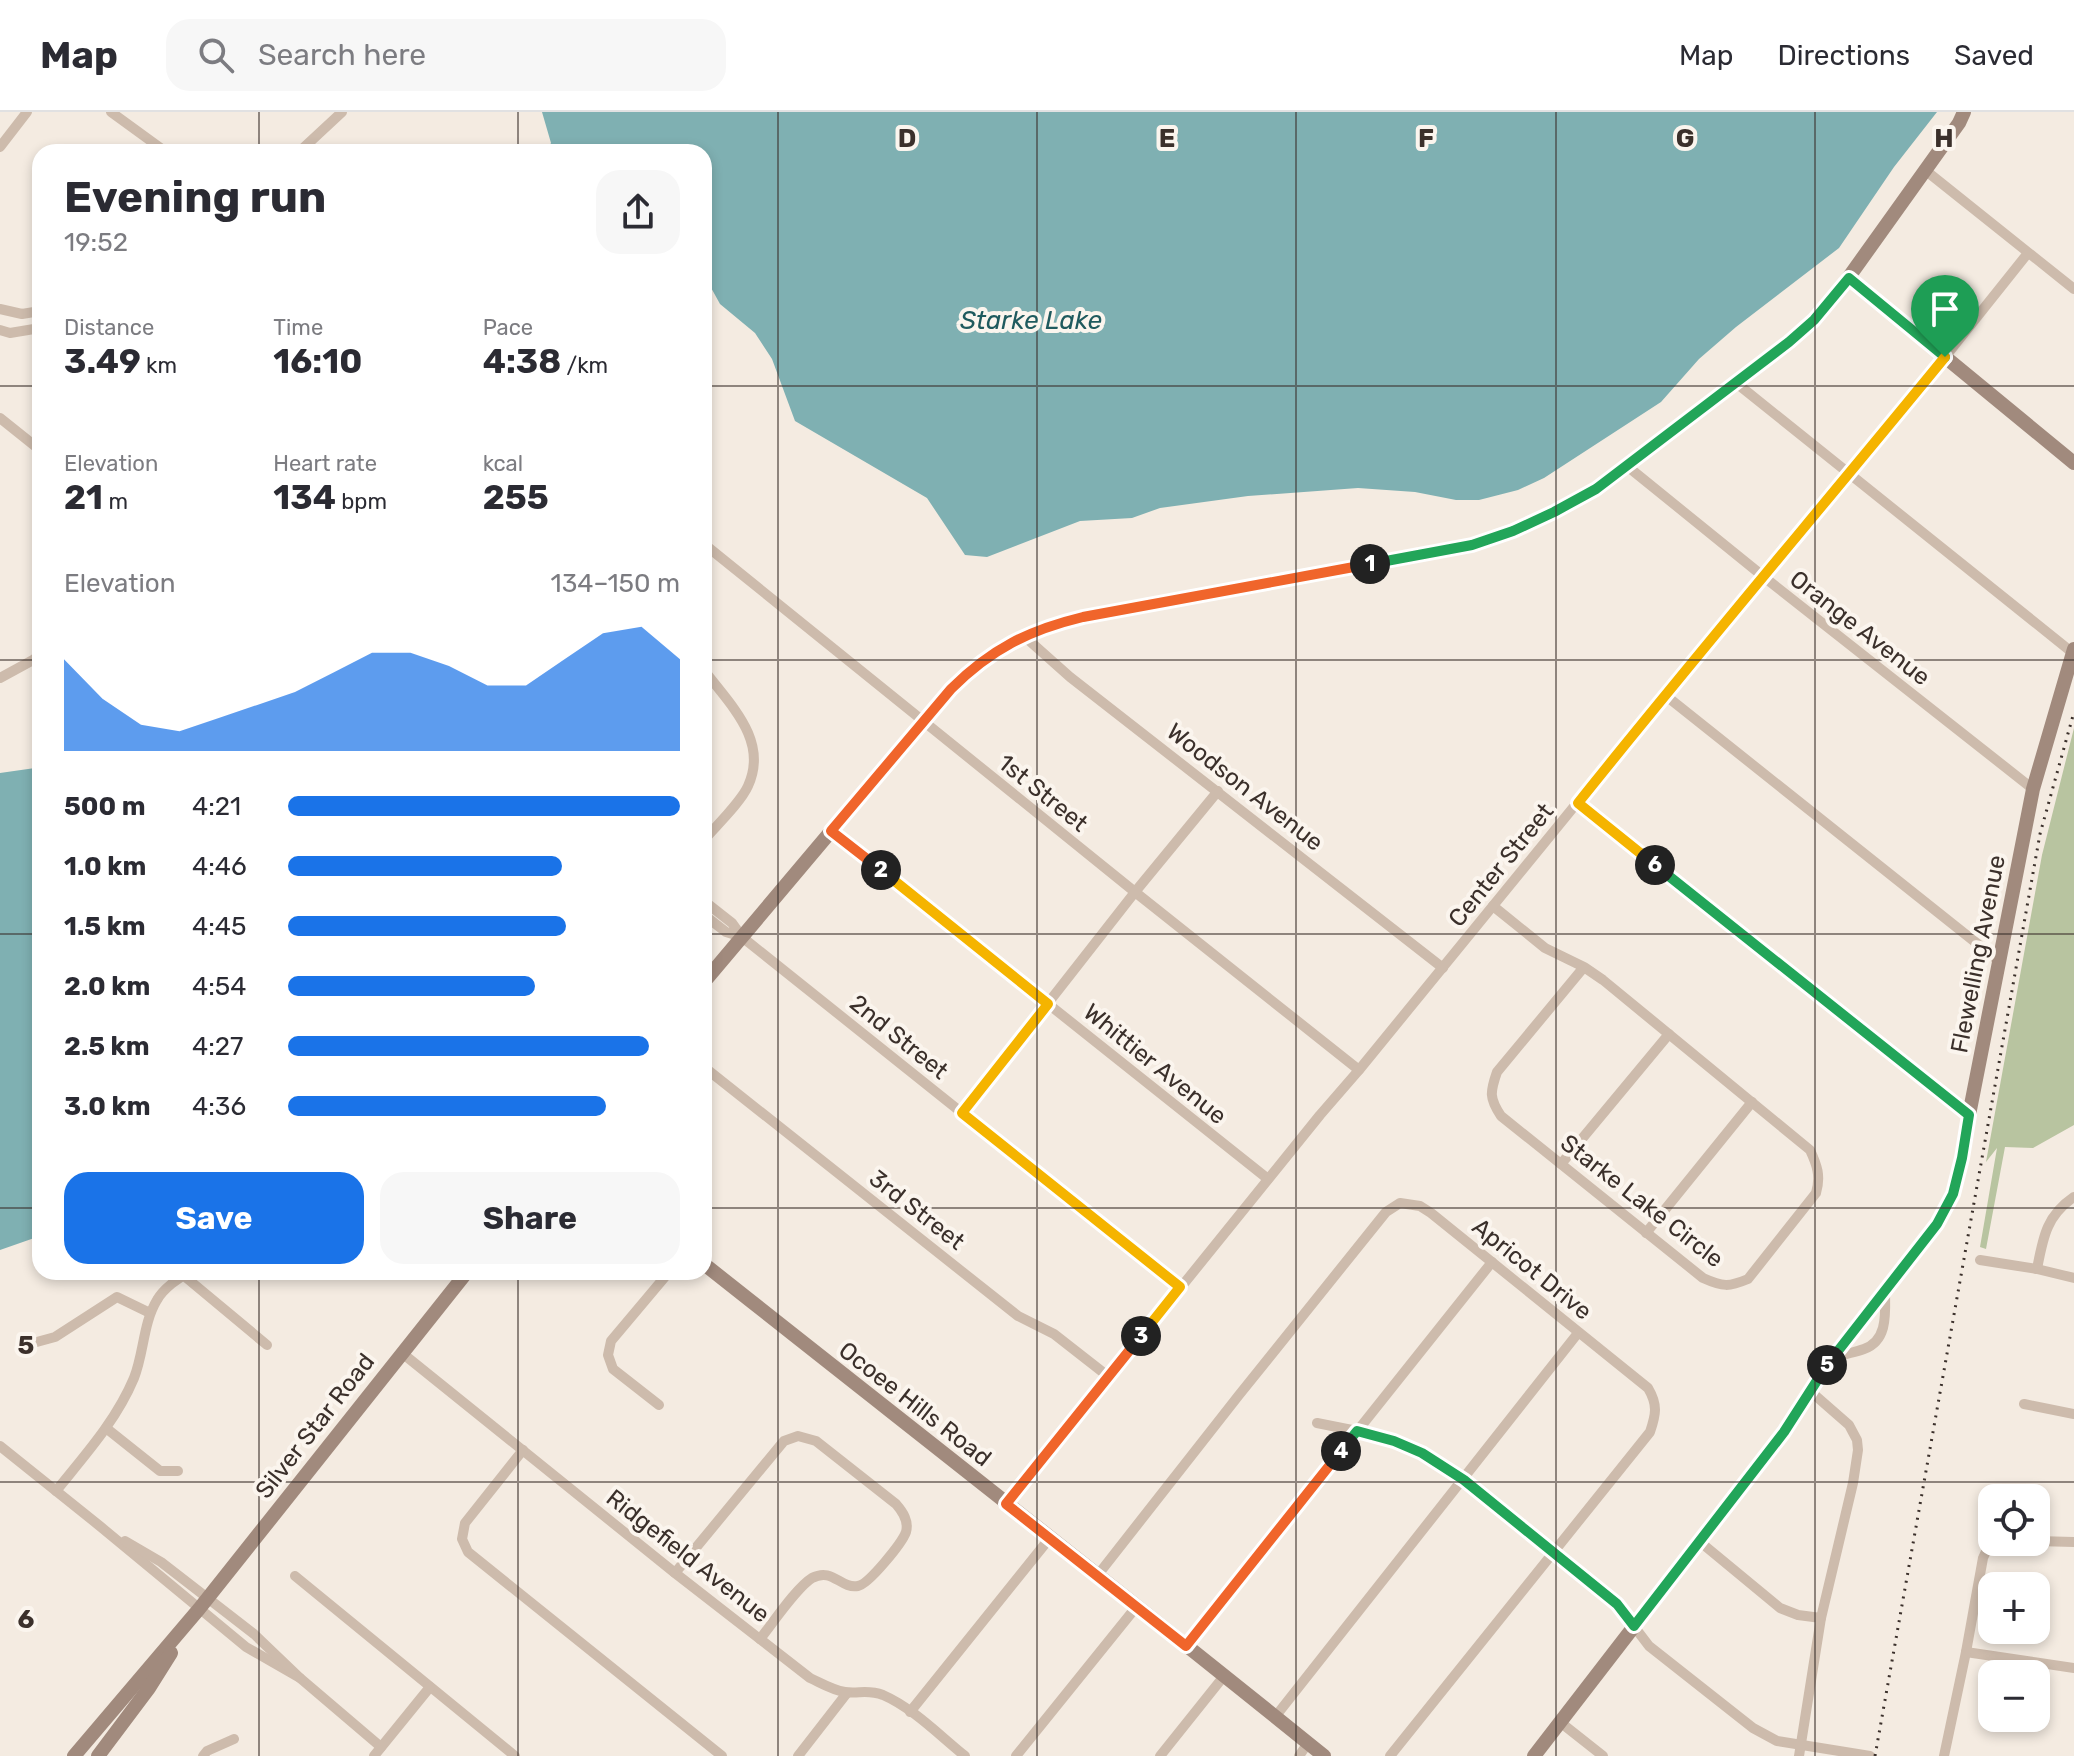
<!DOCTYPE html>
<meta charset="utf-8">
<style>
body{margin:0;font-family:Rubik,sans-serif;background:#f7f7f7;color:#2b2b33;height:100vh;display:flex;flex-direction:column;font-size:30px;white-space:nowrap}
*{box-sizing:border-box;margin:0}
p{font-size:26px;color:#7c7c81}
.icon{flex:none;width:44px;height:44px;fill:none;stroke:currentColor;stroke-width:2;stroke-linecap:round;stroke-linejoin:round}
.map{position:relative;flex:1;overflow:hidden}
.side{position:absolute;left:32px;top:32px;width:680px;height:1136px;display:flex;flex-direction:column;background:#fff;border-radius:24px;box-shadow:0 4px 12px #0003}
.side>*{flex:none}
.tools{position:absolute;left:1978px;top:1372px;display:grid;gap:16px}
.tools a{display:grid;place-items:center;width:72px;height:72px;border-radius:16px;background:#fff;box-shadow:0 4px 12px #0003;font-size:40px}
.pin{position:absolute;display:grid;place-items:center;width:68px;height:68px;color:#fff;margin:-82px -34px;border-radius:50% 50% 50% 0;rotate:-45deg;box-shadow:0 0 8px #0007}
.pin .icon{rotate:45deg}
.km{position:absolute;width:40px;height:40px;margin:-20px;border-radius:50%;background:#222;color:#fff;font-size:22px;line-height:40px;text-align:center}
.round{display:grid;place-items:center;flex:none;width:84px;height:84px;border-radius:24px;background:#f7f7f7}
.headline{display:flex;align-items:center;justify-content:space-between;height:136px;padding:0 32px}
h1{font-size:44px;font-weight:700;line-height:60px}
.stats{display:grid;grid-template-columns:repeat(3,1fr);gap:12px;height:136px;padding:8px 32px}
.stats div{display:grid;align-content:center}
.stats b{font-size:34px;font-weight:700}
.stats small{font-size:22px;font-weight:400}
.stats p{font-size:22px}
.chart{height:224px;padding:16px 32px}
.chart p{display:flex;justify-content:space-between}
.chart svg{width:100%;height:144px;margin-top:8px;fill:#1a73e8;opacity:.7}
.primary-button{display:flex;gap:16px;margin-top:auto;padding:16px 32px}
.primary-button a{flex:1;height:92px;border-radius:24px;background:#1a73e8;color:#fff;font-size:32px;font-weight:700;line-height:92px;text-align:center}
.primary-button a+a{background:#f7f7f7;color:#2b2b33}
ul{padding:0 32px;list-style:none;font-size:26px}
li{display:grid;grid-template-columns:128px 96px 1fr;align-items:center;height:60px}
li i{height:20px;border-radius:10px;background:#1a73e8}
header{display:flex;align-items:center;gap:48px;box-sizing:border-box;height:112px;padding:0 40px;background:#fff;border-bottom:2px solid #e1e1e2}
header strong{font-size:38px}
nav{display:flex;gap:44px;margin-inline-start:auto;font-size:28px}
.search{width:560px;height:72px;background:#f7f7f7;display:flex;align-items:center;gap:20px;box-sizing:border-box;padding:0 28px;border-radius:24px;color:#7c7c81;font-size:30px}
.map>svg:first-child{display:block}
.green{fill:#b8c4a0}
.water{fill:#7fb0b2}
.lines{fill:none;stroke-linecap:round;stroke-linejoin:round}
.street{stroke:#cdbbac;stroke-width:10}
.secondary{stroke:#a18a7d;stroke-width:14}
.rail{stroke:#3b302b;stroke-width:3;stroke-dasharray:2 6;stroke-linecap:butt}
.split-1-casing{stroke:#fff;stroke-width:16}
.split-2-casing{stroke:#fff;stroke-width:16}
.split-3-casing{stroke:#fff;stroke-width:16}
.split-4-casing{stroke:#fff;stroke-width:16}
.split-5-casing{stroke:#fff;stroke-width:16}
.split-6-casing{stroke:#fff;stroke-width:16}
.split-7-casing{stroke:#fff;stroke-width:16}
.split-1{stroke:#22a559;stroke-width:10}
.split-2{stroke:#f0652b;stroke-width:10}
.split-3{stroke:#f5b400;stroke-width:10}
.split-4{stroke:#f0652b;stroke-width:10}
.split-5{stroke:#22a559;stroke-width:10}
.split-6{stroke:#22a559;stroke-width:10}
.split-7{stroke:#f5b400;stroke-width:10}
.grid{fill:none;stroke:#3b302b;stroke-width:2;stroke-opacity:0.55}
.labels{text-anchor:middle;stroke-width:8;stroke-linejoin:round;paint-order:stroke}
.street-label{font-size:24px;fill:#3b302b;stroke:#fbf5ee}
.water-label{font-size:26px;font-style:italic;fill:#1f5a5e;stroke:#fbf5ee}
.grid-label{font-size:26px;text-anchor:middle;font-weight:bold;fill:#3b302b;stroke:#fbf5ee;stroke-width:8;stroke-linejoin:round;paint-order:stroke}
</style>
<header>
<strong>Map</strong>
<div class="search"><svg class="icon" aria-label="search" viewBox="0 0 24 24"><circle cx="10" cy="10" r="6"/><path d="M15 15l6 6"/></svg>Search here</div>
<nav><a>Map</a><a>Directions</a><a>Saved</a></nav>
</header>
<div class="map">
<svg width="2074" height="1644" viewBox="0 0 2074 1644">
<rect width="100%" height="100%" fill="#f4ebe1"/>
<polygon class="green" points="2074,616 2074,1013 2033,1036 2005,1035 1986,1137 1980,1135 1997,1036 1986,1050 2042,743"/>
<g class="water">
<polygon points="542,0 1937,0 1894,55 1839,136 1736,215 1699,247 1661,290 1544,366 1518,378 1479,388 1456,388 1415,380 1358,376 1248,384 1160,396 1132,406 1080,409 987,445 965,443 927,386 795,309 772,247 755,221 720,192 704,163 704,40 546,40 551,31"/>
<polygon points="483,33 519,40 454,40 458,36"/>
<polygon points="40,653 40,1124 0,1138 0,661 35,656"/>
</g>
<g class="lines">
<g class="street">
<polyline points="111,0 166,40"/>
<polyline points="0,35 27,0"/>
<polyline points="299,40 342,0"/>
<polyline points="1925,58 2074,177"/>
<polyline points="0,197 22,202 40,199"/>
<polyline points="0,218 10,221 40,216"/>
<polyline points="1735,270 2073,541"/>
<polyline points="0,306 40,338"/>
<polyline points="1627,354 1764,465 2033,677"/>
<polyline points="704,432 1135,780 1359,958"/>
<polyline points="1024,524 1070,565 1443,856"/>
<path d="M704 558C730 593 769 628 748 674 741 690 716 714 704 728"/>
<polyline points="0,566 33,548 40,542"/>
<polyline points="1665,583 1999,849"/>
<polyline points="1578,691 1969,1003"/>
<polyline points="831,719 1268,1067"/>
<polyline points="704,789 732,811 742,825 1180,1175"/>
<path d="M1493 794 1545 836 1584 855 1603 868 1810 1038C1817 1053 1821 1064 1816 1081L1748 1167C1729 1175 1723 1175 1703 1166L1501 1004C1489 986 1490 980 1497 960L1584 855"/>
<polyline points="704,803 726,820 742,825"/>
<polyline points="704,955 1018,1204 1054,1222 1109,1265"/>
<polyline points="962,1001 1135,780 1218,679"/>
<polyline points="1561,1052 1669,922"/>
<polyline points="1646,1121 1752,990"/>
<polyline points="1980,1148 2037,1157 2074,1166"/>
<path d="M2037 1157C2043 1126 2046 1104 2074 1085"/>
<polyline points="183,1163 267,1233"/>
<polyline points="22,1234 55,1225 117,1185 150,1201"/>
<path d="M402 1241 675 1461 810 1566C821 1571 832 1578 845 1580 859 1582 867 1577 883 1583 913 1596 940 1624 965 1644"/>
<path d="M1832 1247C1843 1242 1853 1241 1864 1237 1889 1228 1885 1199 1885 1178"/>
<polyline points="2024,1292 2074,1302"/>
<polyline points="659,1293 613,1257 608,1243 611,1229 669,1160"/>
<polyline points="1317,1311 1357,1319 1394,1329 1422,1341 1464,1368 1617,1492 1649,1534 1753,1616 1777,1629 1870,1644"/>
<polyline points="106,1316 160,1359 178,1359"/>
<polyline points="0,1334 101,1415 246,1535 300,1566"/>
<polyline points="523,1338 465,1411 462,1427 468,1440 722,1644"/>
<path d="M56 1379C85 1343 116 1309 134 1266 144 1241 143 1211 157 1188 163 1177 179 1165 190 1160"/>
<polyline points="1006,1392 1320,1003 1359,958 1665,583 1764,465 1945,245 2028,141"/>
<polyline points="125,1429 161,1450 254,1522 300,1566 381,1635"/>
<polyline points="1699,1429 1780,1496 1798,1503 1821,1506"/>
<polyline points="2036,1429 2074,1430"/>
<path d="M675 1461 784 1329 798 1324 816 1329 896 1392C903 1400 909 1409 906 1420 902 1431 869 1472 858 1474 840 1477 833 1455 812 1466 796 1476 773 1511 760 1527"/>
<polyline points="295,1464 515,1644"/>
<path d="M1097 1464 1239 1283 1386 1100 1400 1091 1420 1094 1431 1101 1648 1276C1658 1293 1656 1302 1650 1320L1390 1644"/>
<polyline points="1186,1534 1492,1150"/>
<polyline points="1966,1540 2074,1556"/>
<polyline points="910,1600 1049,1427"/>
<polyline points="1275,1605 1578,1221"/>
<polyline points="1560,1610 1603,1644"/>
<polyline points="203,1644 207,1639 234,1627"/>
<polyline points="374,1644 430,1575"/>
<polyline points="798,1644 847,1581"/>
<polyline points="1016,1644 1137,1494"/>
<polyline points="1160,1644 1224,1564"/>
<polyline points="1299,1644 1308,1631"/>
<polyline points="1799,1644 1821,1506 1853,1371 1858,1338 1857,1328 1849,1313 1809,1278"/>
<polyline points="1944,1644 1966,1540 1983,1446 1990,1431 1994,1430"/>
</g>
<g class="secondary">
<polyline points="1849,166 2074,351"/>
<path d="M704 870 951 577C991 537 1029 518 1083 505L1472 433 1513 419 1554 400 1596 377 1789 230 1814 208 1841 176 1959 11 1964 0"/>
<path d="M704 1152C911 1316 1119 1478 1324 1644"/>
<polyline points="74,1644 199,1497 467,1160"/>
<polyline points="98,1644 149,1576 171,1541"/>
<polyline points="1534,1644 1784,1320 1830,1248 1937,1112 1953,1082 1962,1046 1969,1003 2033,677 2074,537"/>
</g>
<polyline class="rail" points="1875,1644 2040,722 2074,600"/>
</g>
<g class="lines">
<defs>
<polyline id="split-1" points="1370,452 1472,433 1513,419 1554,400 1596,377 1789,230 1814,208 1849,166 1945,245"/>
<path id="split-2" d="M881 758 831 719 951 577C991 537 1029 518 1083 505L1370 452"/>
<polyline id="split-3" points="881,758 1048,892 962,1001 1180,1175 1141,1224"/>
<polyline id="split-4" points="1141,1224 1006,1392 1186,1534 1341,1339"/>
<polyline id="split-5" points="1341,1339 1357,1319 1394,1329 1422,1341 1464,1368 1617,1492 1634,1514 1784,1320 1827,1253"/>
<polyline id="split-6" points="1655,753 1969,1003 1962,1046 1953,1082 1937,1112 1827,1253"/>
<path id="split-7" d="M1655 753 1578 691C1698 541 1823 394 1945 245"/>
</defs>
<use href="#split-1" class="split-1-casing"/>
<use href="#split-2" class="split-2-casing"/>
<use href="#split-3" class="split-3-casing"/>
<use href="#split-4" class="split-4-casing"/>
<use href="#split-5" class="split-5-casing"/>
<use href="#split-6" class="split-6-casing"/>
<use href="#split-7" class="split-7-casing"/>
<use href="#split-1" class="split-1"/>
<use href="#split-2" class="split-2"/>
<use href="#split-3" class="split-3"/>
<use href="#split-4" class="split-4"/>
<use href="#split-5" class="split-5"/>
<use href="#split-6" class="split-6"/>
<use href="#split-7" class="split-7"/>
</g>
<path class="grid" d="M259 0V40M518 0V40M778 0V1644M1037 0V1644M1296 0V1644M1556 0V1644M1815 0V1644M0 274H40M704 274H2074M0 548H40M704 548H2074M0 822H40M704 822H2074M0 1096H40M704 1096H2074M259 1160V1644M518 1160V1644M0 1370H2074"/>
<g class="labels">
<g class="street-label">
<text transform="translate(1860 516) rotate(38)" y="8">Orange Avenue</text>
<text transform="translate(1245 675) rotate(38)" y="8">Woodson Avenue</text>
<text transform="translate(1043 681) rotate(39)" y="8">1st Street</text>
<text transform="translate(1501 753) rotate(-51)" y="8">Center Street</text>
<text transform="translate(1978 842) rotate(-79)" y="8">Flewelling Avenue</text>
<text transform="translate(899 925) rotate(39)" y="8">2nd Street</text>
<text transform="translate(1155 952) rotate(39)" y="8">Whittier Avenue</text>
<text transform="translate(1642 1089) rotate(38)" y="8">Starke Lake Circle</text>
<text transform="translate(917 1098) rotate(38)" y="8">3rd Street</text>
<text transform="translate(1532 1157) rotate(39)" y="8">Apricot Drive</text>
<text transform="translate(915 1292) rotate(38)" y="8">Ocoee Hills Road</text>
<text transform="translate(315 1314) rotate(-52)" y="8">Silver Star Road</text>
<text transform="translate(688 1444) rotate(38)" y="8">Ridgefield Avenue</text>
</g>
<g class="water-label">
<text x="1031" y="217">Starke Lake</text>
</g>
</g>
<g class="grid-label">
<text x="907" y="35">D</text>
<text x="1167" y="35">E</text>
<text x="1426" y="35">F</text>
<text x="1685" y="35">G</text>
<text x="1944" y="35">H</text>
<text x="26" y="1242">5</text>
<text x="26" y="1516">6</text>
</g>
</svg>
<div class="tools">
<a><svg class="icon" aria-label="locate" viewBox="0 0 24 24"><circle cx="12" cy="12" r="6"/><path d="M12 2v4M12 18v4M2 12h4M18 12h4"/></svg></a>
<a>+</a>
<a>−</a>
</div>
<div class="pin" style="left:1945px;top:245px;background:#1e9e55"><svg class="icon" aria-label="arrive" viewBox="0 0 24 24"><path d="M6 21V4h12l-3 4 3 4H6"/></svg></div>
<b class="km" style="left:1370px;top:452px">1</b>
<b class="km" style="left:881px;top:758px">2</b>
<b class="km" style="left:1141px;top:1224px">3</b>
<b class="km" style="left:1341px;top:1339px">4</b>
<b class="km" style="left:1827px;top:1253px">5</b>
<b class="km" style="left:1655px;top:753px">6</b>
<section class="side">
<div class="headline"><div><h1>Evening run</h1><p>19:52</p></div><a class="round"><svg class="icon" aria-label="share" viewBox="0 0 24 24"><path d="M12 15V3M7 8l5-5 5 5M5 13v7h14v-7"/></svg></a></div>
<div class="stats">
<div><p>Distance</p><b>3.49<small> km</small></b></div>
<div><p>Time</p><b>16:10</b></div>
<div><p>Pace</p><b>4:38<small> /km</small></b></div>
</div>
<div class="stats">
<div><p>Elevation</p><b>21<small> m</small></b></div>
<div><p>Heart rate</p><b>134<small> bpm</small></b></div>
<div><p>kcal</p><b>255</b></div>
</div>
<div class="chart"><p><span>Elevation</span>134–150 m</p>
<svg viewBox="0 0 160 44" preserveAspectRatio="none"><path d="M0 44V16L10 28L20 36L30 38L40 34L50 30L60 26L70 20L80 14L90 14L100 18L110 24L120 24L130 16L140 8L150 6L160 16V44z"/></svg>
</div>
<ul>
<li><b>500 m</b>4:21<i style="width:100%"></i></li>
<li><b>1.0 km</b>4:46<i style="width:70%"></i></li>
<li><b>1.5 km</b>4:45<i style="width:71%"></i></li>
<li><b>2.0 km</b>4:54<i style="width:63%"></i></li>
<li><b>2.5 km</b>4:27<i style="width:92%"></i></li>
<li><b>3.0 km</b>4:36<i style="width:81%"></i></li>
</ul>
<div class="primary-button"><a>Save</a><a>Share</a></div>
</section>
</div>
